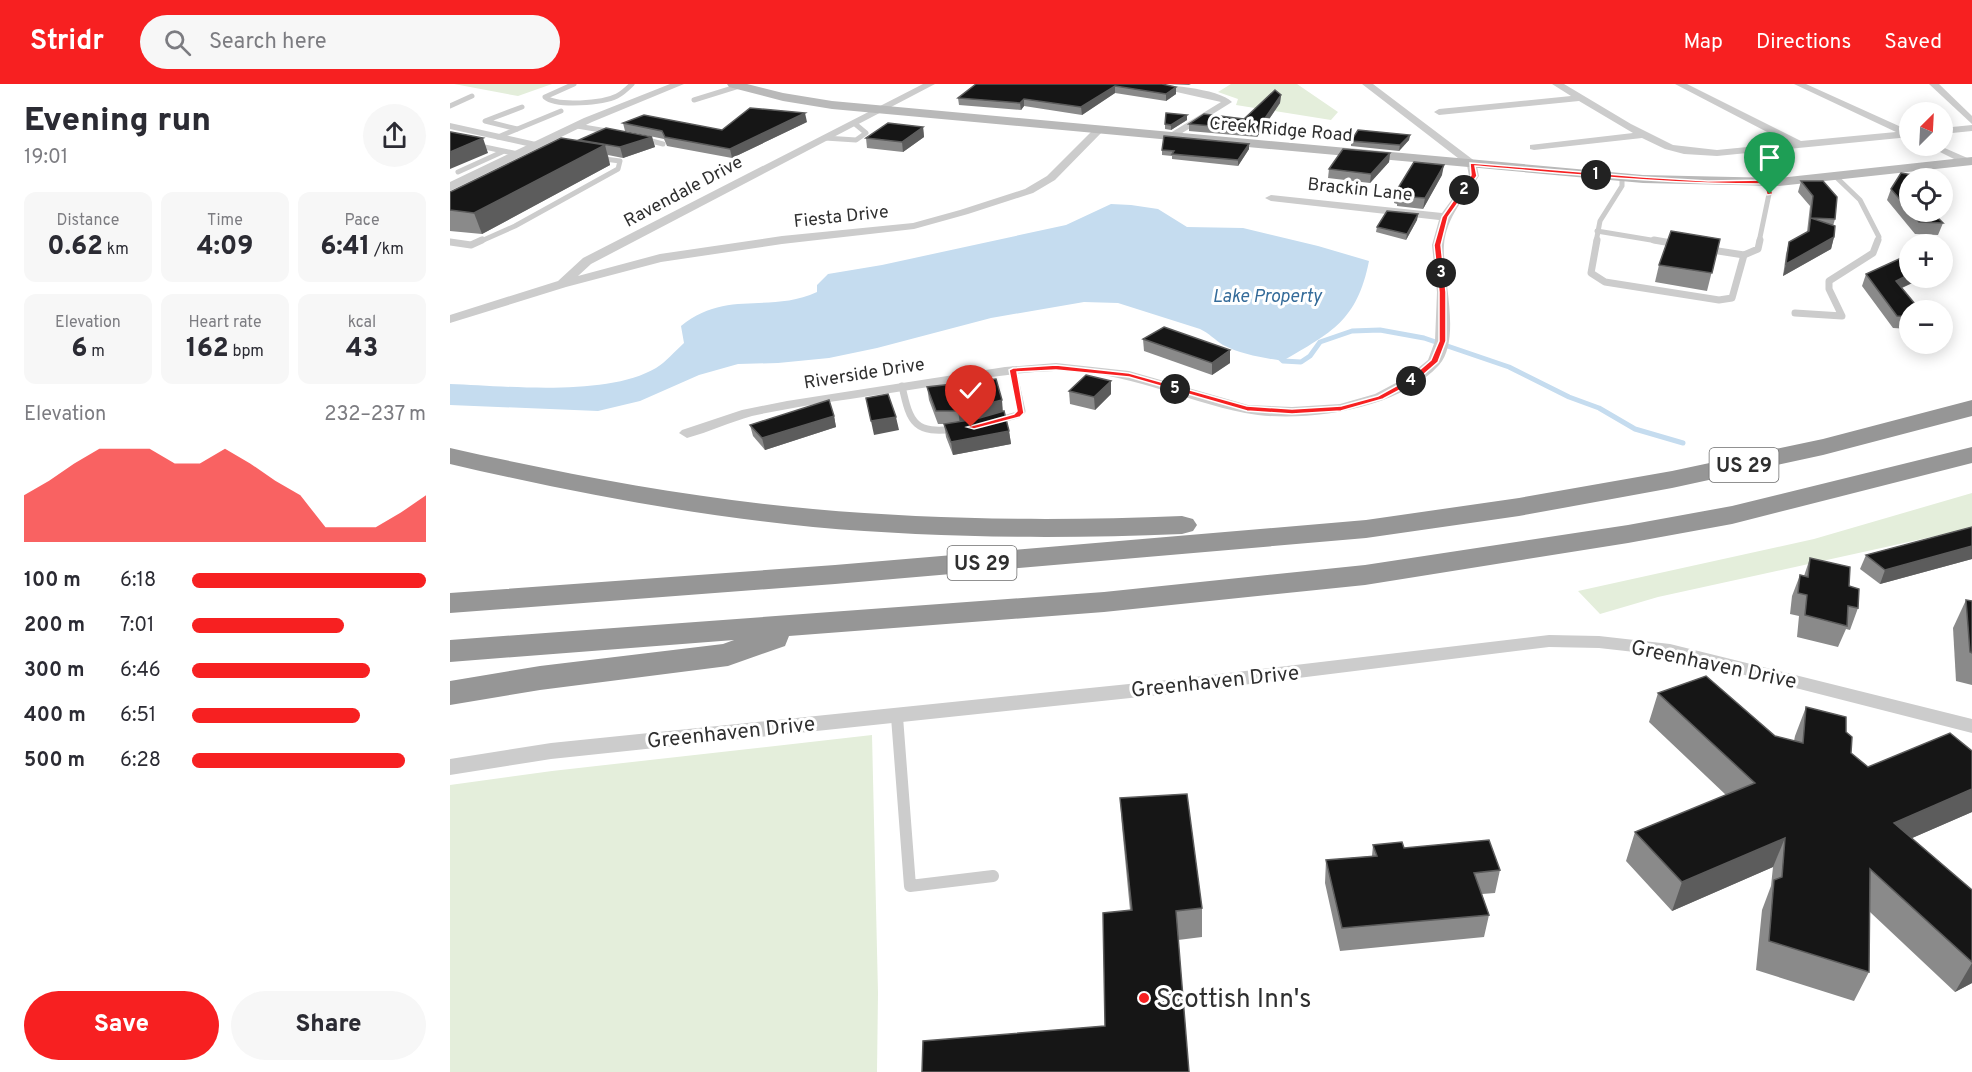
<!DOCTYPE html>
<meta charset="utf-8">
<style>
body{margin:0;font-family:Overpass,sans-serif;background:#f7f7f7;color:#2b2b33;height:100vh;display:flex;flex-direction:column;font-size:22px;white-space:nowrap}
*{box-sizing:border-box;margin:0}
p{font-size:20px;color:#7c7c81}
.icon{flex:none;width:33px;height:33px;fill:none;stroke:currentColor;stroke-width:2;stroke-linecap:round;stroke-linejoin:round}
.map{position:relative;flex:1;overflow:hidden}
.side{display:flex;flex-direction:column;background:#fff;width:450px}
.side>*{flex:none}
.needle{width:39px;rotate:24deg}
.controls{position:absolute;left:1449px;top:18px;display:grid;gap:12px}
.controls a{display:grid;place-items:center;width:54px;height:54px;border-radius:50%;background:#fff;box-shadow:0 3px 15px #0003;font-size:30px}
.pin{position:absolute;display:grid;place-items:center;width:51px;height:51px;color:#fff;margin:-62px -26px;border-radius:50% 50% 50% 0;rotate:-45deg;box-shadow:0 0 6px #0007}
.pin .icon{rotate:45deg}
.km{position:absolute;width:30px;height:30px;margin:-15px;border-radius:50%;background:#222;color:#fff;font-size:16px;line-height:30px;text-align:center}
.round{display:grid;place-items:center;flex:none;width:63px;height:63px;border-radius:32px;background:#f7f7f7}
.summary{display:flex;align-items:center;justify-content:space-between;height:102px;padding:0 24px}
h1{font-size:33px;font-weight:800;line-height:45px}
.metrics{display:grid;grid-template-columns:repeat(3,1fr);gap:9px;height:102px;padding:6px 24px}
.metrics div{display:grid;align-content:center;border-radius:12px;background:#f7f7f7;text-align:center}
.metrics b{font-size:26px;font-weight:800}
.metrics small{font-size:16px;font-weight:400}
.metrics p{font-size:16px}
.chart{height:168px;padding:12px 24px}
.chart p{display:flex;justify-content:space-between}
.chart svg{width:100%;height:108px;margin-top:6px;fill:#f72021;opacity:.7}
.primary-button{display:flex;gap:12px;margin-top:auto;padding:12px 24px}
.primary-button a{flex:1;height:69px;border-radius:36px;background:#f72021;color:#fff;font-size:24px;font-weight:800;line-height:69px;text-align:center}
.primary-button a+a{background:#f7f7f7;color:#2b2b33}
ul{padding:0 24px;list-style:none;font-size:20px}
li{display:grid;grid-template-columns:96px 72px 1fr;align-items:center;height:45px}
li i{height:15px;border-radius:8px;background:#f72021}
header{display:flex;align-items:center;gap:36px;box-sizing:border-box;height:84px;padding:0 30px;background:#f72021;color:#fff}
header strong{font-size:28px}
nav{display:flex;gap:33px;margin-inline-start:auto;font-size:21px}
.search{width:420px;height:54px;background:#f7f7f7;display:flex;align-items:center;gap:15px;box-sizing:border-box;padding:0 21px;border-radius:33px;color:#7c7c81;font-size:22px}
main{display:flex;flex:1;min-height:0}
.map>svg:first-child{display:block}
.green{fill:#e4eedb}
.water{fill:#c5dcef}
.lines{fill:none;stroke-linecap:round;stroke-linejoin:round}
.stream{stroke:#c5dcef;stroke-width:5}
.service-far2{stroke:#ccc;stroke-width:5}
.service-far1{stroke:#ccc;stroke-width:7}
.service{stroke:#ccc;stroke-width:12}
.minor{fill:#ccc;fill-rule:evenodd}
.tertiary{fill:#ccc;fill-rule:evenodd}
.secondary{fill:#b9b9b9;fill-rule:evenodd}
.motorway{fill:#969696;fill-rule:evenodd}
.wall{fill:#8a8a8a}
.shaded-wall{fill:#5c5c5c}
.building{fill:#161616;stroke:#5c5c5c;stroke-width:1.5}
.route{fill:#f72021;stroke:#fff;stroke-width:1.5}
.poi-dot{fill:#f72021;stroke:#fff;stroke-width:2}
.labels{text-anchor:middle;stroke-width:6;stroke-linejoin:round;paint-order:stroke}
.far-street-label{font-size:18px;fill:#2f2f2f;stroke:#fff}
.far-water-label{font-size:18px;font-style:italic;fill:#346b99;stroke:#fff}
.shield{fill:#fff;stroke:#6d6d6d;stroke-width:1.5}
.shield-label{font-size:20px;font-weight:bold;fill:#2f2f2f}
.street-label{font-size:21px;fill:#2f2f2f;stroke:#fff}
.near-poi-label{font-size:26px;fill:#2f2f2f;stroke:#fff;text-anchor:start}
</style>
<header>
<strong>Stridr</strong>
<div class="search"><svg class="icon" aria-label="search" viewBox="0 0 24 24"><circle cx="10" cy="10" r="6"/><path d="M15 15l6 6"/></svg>Search here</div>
<nav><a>Map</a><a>Directions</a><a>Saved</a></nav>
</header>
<main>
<section class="side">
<div class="summary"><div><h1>Evening run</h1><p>19:01</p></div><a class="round"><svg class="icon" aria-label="share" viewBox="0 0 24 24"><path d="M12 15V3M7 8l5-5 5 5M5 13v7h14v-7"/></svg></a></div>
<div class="metrics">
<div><p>Distance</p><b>0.62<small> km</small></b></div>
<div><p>Time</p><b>4:09</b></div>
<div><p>Pace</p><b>6:41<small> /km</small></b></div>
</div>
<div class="metrics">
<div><p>Elevation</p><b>6<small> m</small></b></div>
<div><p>Heart rate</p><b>162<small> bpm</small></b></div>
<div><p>kcal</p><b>43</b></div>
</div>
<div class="chart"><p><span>Elevation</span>232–237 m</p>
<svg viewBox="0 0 160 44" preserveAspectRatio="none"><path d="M0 44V25L10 19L20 12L30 6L40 6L50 6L60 12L70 12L80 6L90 12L100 19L110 25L120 38L130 38L140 38L150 32L160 25V44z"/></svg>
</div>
<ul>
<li><b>100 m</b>6:18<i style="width:100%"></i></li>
<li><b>200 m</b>7:01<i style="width:65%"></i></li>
<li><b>300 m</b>6:46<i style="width:76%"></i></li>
<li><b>400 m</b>6:51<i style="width:72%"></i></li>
<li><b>500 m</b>6:28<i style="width:91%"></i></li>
</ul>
<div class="primary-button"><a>Save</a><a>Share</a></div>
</section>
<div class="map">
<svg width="1522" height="988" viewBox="0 0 1522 988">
<rect width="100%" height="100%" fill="#fff"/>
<g class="green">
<polygon points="4,0 102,0 68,12"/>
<polygon points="781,0 847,0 888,28 881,36 786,21 788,15 768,8"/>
<polygon points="1522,409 1522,444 1208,513 1150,530 1128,507 1364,455"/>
<polygon points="422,651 428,909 427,988 0,988 0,701 102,687"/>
</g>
<path class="water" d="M661 120 681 121 708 125 737 143 793 144 868 162 919 177C907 237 882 248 833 277 814 274 790 270 773 261 765 256 759 249 750 245L668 219 634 218 541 234 427 264 379 274 328 279 288 280 249 291 190 317 148 327 0 321V300C57 302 157 313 206 284 216 278 225 267 234 259L231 242C276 205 319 230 367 208V201L378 190 432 181 616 141Z"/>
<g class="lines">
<polyline class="stream" points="827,271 833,277 851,278 860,272 870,258 902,247 930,246 974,254 1059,283 1119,313 1149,324 1185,345 1233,359"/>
<g class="service-far2">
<path d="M124 0 95 13C107 23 153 19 167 12 173 9 177 5 182 0"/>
<polyline points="244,16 289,2"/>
<polyline points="0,22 22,12"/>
<polyline points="127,42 163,48"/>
<polyline points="67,45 35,37 72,23"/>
<polyline points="48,53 111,27"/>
<polyline points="375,54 406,56 416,49 404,39"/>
<polyline points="194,55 213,60"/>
<polyline points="25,61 68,70"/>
<polyline points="8,88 52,68"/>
<polyline points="1386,93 1410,116 1429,153 1427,158"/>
<polyline points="1147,147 1213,158"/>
<polyline points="29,158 65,142 168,85 170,77 147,74"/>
<polyline points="1146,158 1150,137 1172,102 1172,93"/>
<polyline points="1309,158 1319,110 1316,98"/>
</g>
<g class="service-far1">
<polyline points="1147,156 1141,189 1155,198 1269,216 1282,214 1294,171 1308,165 1310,156"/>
<polyline points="1204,156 1227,160"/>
<polyline points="0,158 21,161 32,156"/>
<polyline points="1255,165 1294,171"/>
<polyline points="1345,229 1392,232 1379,205 1379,197 1423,169 1428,156"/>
<path d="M452 302C460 340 465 350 506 345"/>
<polyline points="546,337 567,331 572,327 563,286"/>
</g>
<polyline class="service" points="447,633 460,802 543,792"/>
<g class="minor">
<polygon points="473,0 485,0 141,180 128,192 210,170 332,152 463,139 510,126 575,105 597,92 645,44 654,46 605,96 583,109 518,130 464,145 332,160 211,178 116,203 0,239 0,231 108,197 133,174"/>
<path d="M691 0C711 0 769 4 782 18L721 56 717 55V51L771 18Z"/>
<path d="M912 0H923L1026 78 1029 92C1015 113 996 134 994 161 992 192 1012 255 989 281 949 326 851 340 795 329 731 316 671 285 604 287 553 289 503 299 453 307 403 315 352 321 302 332 280 338 259 348 237 354L229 349 232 346 292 326 337 317 555 283 606 279 679 287 798 321 842 323 890 320 925 310 957 293 978 276 985 257 987 208 982 161 989 136 821 117 815 114 821 111 992 129 1019 92 1017 81Z"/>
<polygon points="1102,0 1114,0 1181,40 1223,61 1267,66 1338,59 1225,0 1237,0 1351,57 1446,48 1344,0 1356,0 1460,47 1460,53 1267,72 1234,70 1215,65 1192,54 1084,66 1080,65 1080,61 1183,49 1129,17 989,31 984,28 989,25 1121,12"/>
<polygon points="1479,0 1489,0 1522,32 1522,40"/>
<polygon points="0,39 86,58 91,61 86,64 0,45"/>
<polygon points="1522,41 1522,47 1492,50 1492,44"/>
<polygon points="1478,62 1490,62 1522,76 1522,80 1514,80"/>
<polygon points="1099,551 1149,552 1220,560 1522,635 1522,649 1220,572 1149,564 1099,563 728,609 101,675 0,691 0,675 101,659 728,595"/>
</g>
<polygon class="tertiary" points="220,0 234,0 142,38 0,107 0,98 134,34"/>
<polygon class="secondary" points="277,0 297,0 333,9 382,17 1193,91 1329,94 1522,73 1522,81 1329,102 1193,99 382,25 333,17 279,3"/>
<g class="motorway">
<polygon points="1522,316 1522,332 1373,371 1222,404 1069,432 916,454 385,500 0,529 0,509 385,481 916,436 1069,414 1222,387 1373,355"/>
<polygon points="1522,363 1522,379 1282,440 1178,459 915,501 654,528 339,552 335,562 278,582 90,606 0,621 0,597 90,582 273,560 284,556 0,578 0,556 654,508 915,481 1178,441 1282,422"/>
<path d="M0 364C120 391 241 414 363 425 486 436 609 437 732 432L743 435 747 441 743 447 732 450C609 455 486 454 363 443 241 431 120 408 0 380Z"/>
</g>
</g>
<g class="wall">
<polygon points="526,0 726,3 726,10 716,17 665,9 632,31 574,22 571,26 509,21 508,14"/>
<polygon points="716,0 741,0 739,1"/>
<polygon points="831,11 830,19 807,53 739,47 739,40 794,35"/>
<polygon points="737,36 721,46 715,45 715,40"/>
<polygon points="357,38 282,74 217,62 214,55 175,47 173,39 272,46"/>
<polygon points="473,43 474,53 453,68 417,64 416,54"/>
<polygon points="960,51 959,56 949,67 901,62 901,57"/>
<polygon points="202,53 205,63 173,74 158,71 160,81 32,150 0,147 0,108 129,57"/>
<polygon points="799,65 788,82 722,75 722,72 712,71 712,66"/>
<polygon points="940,69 939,78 920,99 878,94 879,85"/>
<polygon points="992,91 973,125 947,122 947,120 944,119 945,109"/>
<polygon points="1460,94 1460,128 1493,139 1488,151 1465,150 1437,116 1441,105"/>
<polygon points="1351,97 1385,135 1383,142 1384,153 1381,165 1333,192 1336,170 1339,158 1357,148 1360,122 1348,108"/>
<polygon points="968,130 967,136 956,156 926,148 927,143"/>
<polygon points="1270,155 1257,207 1205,198 1209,181"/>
<polygon points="1416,190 1473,194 1452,204 1460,226 1460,245 1443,244 1412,202"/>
<polygon points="693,255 780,279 762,291 694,267"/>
<polygon points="661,297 661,310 645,326 620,320 619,307"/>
<polygon points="477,303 553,327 559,347 561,360 503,371 496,353 494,340 488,340 479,316"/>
<polygon points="384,332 386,343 315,366 303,352 300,341"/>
<polygon points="1522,443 1522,475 1430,500 1410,485 1416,471"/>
<polygon points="1360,474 1399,502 1408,524 1400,546 1396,545 1388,563 1347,553 1349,532 1340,530 1342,512 1350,491 1354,492"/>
<polygon points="1516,516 1522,517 1522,601 1506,597 1503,544"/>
<polygon points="1208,609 1325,652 1344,657 1345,652 1356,623 1396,648 1401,669 1418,683 1522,728 1462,754 1522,806 1522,899 1505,908 1420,828 1419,888 1404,917 1306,886 1312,826 1321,802 1323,783 1222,827 1176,777 1185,748 1276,711 1199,638"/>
<polygon points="670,714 752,824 752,853 728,856 655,942 680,826 672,743"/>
<polygon points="923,761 954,764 1050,786 1045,809 1032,810 1039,831 1034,853 890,867 875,799 876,776 922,772"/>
</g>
<g class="shaded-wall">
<polygon points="665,2 665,9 632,31 631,23"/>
<polygon points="726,3 726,10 716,17 716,10"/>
<polygon points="831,11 830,19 807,53 807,46"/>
<polygon points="574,15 574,22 571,26 570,19"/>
<polygon points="355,29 357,38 282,74 280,65"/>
<polygon points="737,31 737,36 721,46 721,41"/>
<polygon points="473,43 474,53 453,68 452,58"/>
<polygon points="960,51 959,56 949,67 950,61"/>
<polygon points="202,53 205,63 173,74 170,63"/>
<polygon points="33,54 38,69 0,85 0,68"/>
<polygon points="799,60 799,65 788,82 788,76"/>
<polygon points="155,61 160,81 32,150 24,129"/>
<polygon points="940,69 939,78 920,99 921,90"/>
<polygon points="994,81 992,91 973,125 975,114"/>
<polygon points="968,130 967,136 956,156 957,150"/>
<polygon points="1384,153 1381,165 1333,192 1336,180"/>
<polygon points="1460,190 1460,194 1473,194 1442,208 1446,197"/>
<polygon points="780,266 780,279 762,291 762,279"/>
<polygon points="661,297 661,310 645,326 644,313"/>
<polygon points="552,316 553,329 510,340 508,327"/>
<polygon points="384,332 386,343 315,366 312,354"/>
<polygon points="446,333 449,346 424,351 421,337"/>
<polygon points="559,347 561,360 503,371 501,358"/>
<polygon points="1522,462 1522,475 1430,500 1435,486"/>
<polygon points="1522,705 1522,728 1430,768 1444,739"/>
<polygon points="1335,754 1323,783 1222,827 1232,798"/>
<polygon points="1522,879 1522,899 1505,908"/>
</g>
<g class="building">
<polygon points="526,0 712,0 726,3 716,10 665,2 631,23 574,15 570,19 508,14"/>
<polygon points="825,6 831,11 807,46 739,40 754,30 794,35"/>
<polygon points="300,24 355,29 280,65 215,53 212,47 173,39 194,31 272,46"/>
<polygon points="716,29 737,31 721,41 715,40"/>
<polygon points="438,39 473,43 452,58 416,54"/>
<polygon points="156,44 202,53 170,63 129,56"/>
<polygon points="908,46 960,51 950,61 901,57"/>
<polygon points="0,48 1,48 33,54 0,68"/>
<polygon points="714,52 799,60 788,76 722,70 724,67 712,66"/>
<polygon points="111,54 155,61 24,129 0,126 0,108"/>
<polygon points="893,65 940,69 921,90 879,85"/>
<polygon points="964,78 994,81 975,114 948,112 951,110 945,109"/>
<polygon points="1451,89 1474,93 1473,94 1460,94 1460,127 1441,105"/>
<polygon points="1351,97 1373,97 1387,113 1385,135 1361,134 1385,142 1384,153 1336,180 1339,158 1359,147 1363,112"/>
<polygon points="937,127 968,130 957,150 927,143"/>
<polygon points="1460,128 1482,128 1493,139 1469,138"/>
<polygon points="1221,147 1270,155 1262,189 1209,181"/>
<polygon points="1460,170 1460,190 1446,197 1470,226 1460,226 1460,233 1447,232 1416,190"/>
<polygon points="714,243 780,266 762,279 693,255"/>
<polygon points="636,291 661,297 644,313 619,307"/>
<polygon points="546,295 552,316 508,327 486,327 477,303"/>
<polygon points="438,310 446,333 421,337 416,314"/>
<polygon points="379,316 384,332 312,354 300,341"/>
<polygon points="554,327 559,347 501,358 494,340 526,335"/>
<polygon points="1522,443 1522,462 1435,486 1416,471"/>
<polygon points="1360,474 1400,483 1399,502 1409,505 1408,524 1398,522 1397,542 1355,531 1357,511 1348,509 1350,491 1358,493"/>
<polygon points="1516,516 1522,517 1522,569 1520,568"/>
<polygon points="1256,592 1325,652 1353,659 1356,623 1396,633 1396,648 1402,653 1401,669 1418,683 1500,649 1522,667 1522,705 1444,739 1522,806 1522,878 1420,785 1419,888 1319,857 1324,796 1332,793 1335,754 1232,798 1185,748 1305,699 1208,609"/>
<polygon points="737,710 752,824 726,827 739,988 472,988 473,957 655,942 653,829 682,826 670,714"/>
<polygon points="1039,756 1050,786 1024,789 1039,831 892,844 876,776 927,772 923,761 952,758 954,764"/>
</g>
<path class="route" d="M1020 79 1193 93 1258 97 1316 96 1319 98 1323 110 1317 111 1314 100C1217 100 1121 90 1025 82L1027 92 998 133 991 161 996 208V257L988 278 965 298 933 315 891 327 842 330 797 327 679 293 606 286 567 288 574 329 570 333 524 345 517 343 564 330 567 327 559 286 563 284 606 281 679 289 797 322 842 325 891 322 928 312 959 295 981 276 989 257V208L984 161 992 133 1021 91Z"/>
<circle class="poi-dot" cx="694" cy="914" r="6"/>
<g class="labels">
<g class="far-street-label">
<text transform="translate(831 45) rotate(5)" y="6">Creek Ridge Road</text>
<text transform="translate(910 105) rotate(6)" y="6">Brackin Lane</text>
<text transform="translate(233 107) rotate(-28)" y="6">Ravendale Drive</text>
<text transform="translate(391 132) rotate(-6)" y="6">Fiesta Drive</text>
<text transform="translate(414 289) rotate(-9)" y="6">Riverside Drive</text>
</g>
<g class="far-water-label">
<text x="817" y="218">Lake Property</text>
</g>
<g class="shield">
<rect x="1259.5" y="364" width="69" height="34" rx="4.5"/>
<rect x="497.5" y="462" width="69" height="34" rx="4.5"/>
</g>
<g class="shield-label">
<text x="1294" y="388">US 29</text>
<text x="532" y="486">US 29</text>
</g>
<g class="street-label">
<text transform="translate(1264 580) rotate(12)" y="7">Greenhaven Drive</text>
<text transform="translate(765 597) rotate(-6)" y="7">Greenhaven Drive</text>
<text transform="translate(281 648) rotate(-6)" y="7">Greenhaven Drive</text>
</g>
<g class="near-poi-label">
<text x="706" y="923">Scottish Inn's</text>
</g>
</g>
</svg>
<div class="controls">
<a><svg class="needle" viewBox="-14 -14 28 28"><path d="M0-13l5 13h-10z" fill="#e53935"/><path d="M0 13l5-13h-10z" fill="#7c7c81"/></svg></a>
<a><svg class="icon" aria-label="locate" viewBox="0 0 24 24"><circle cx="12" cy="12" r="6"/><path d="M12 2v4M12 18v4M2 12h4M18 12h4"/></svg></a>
<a>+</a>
<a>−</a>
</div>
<div class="pin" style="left:1320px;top:110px;background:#1e9e55"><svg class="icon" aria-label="arrive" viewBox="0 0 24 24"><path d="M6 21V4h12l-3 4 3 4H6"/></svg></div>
<div class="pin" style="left:521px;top:343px;background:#d93025"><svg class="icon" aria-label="check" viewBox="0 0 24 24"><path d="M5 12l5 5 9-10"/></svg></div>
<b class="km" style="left:1146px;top:91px">1</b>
<b class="km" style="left:1014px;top:106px">2</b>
<b class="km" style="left:991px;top:189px">3</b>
<b class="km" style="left:961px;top:297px">4</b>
<b class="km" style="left:725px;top:305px">5</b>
</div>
</main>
